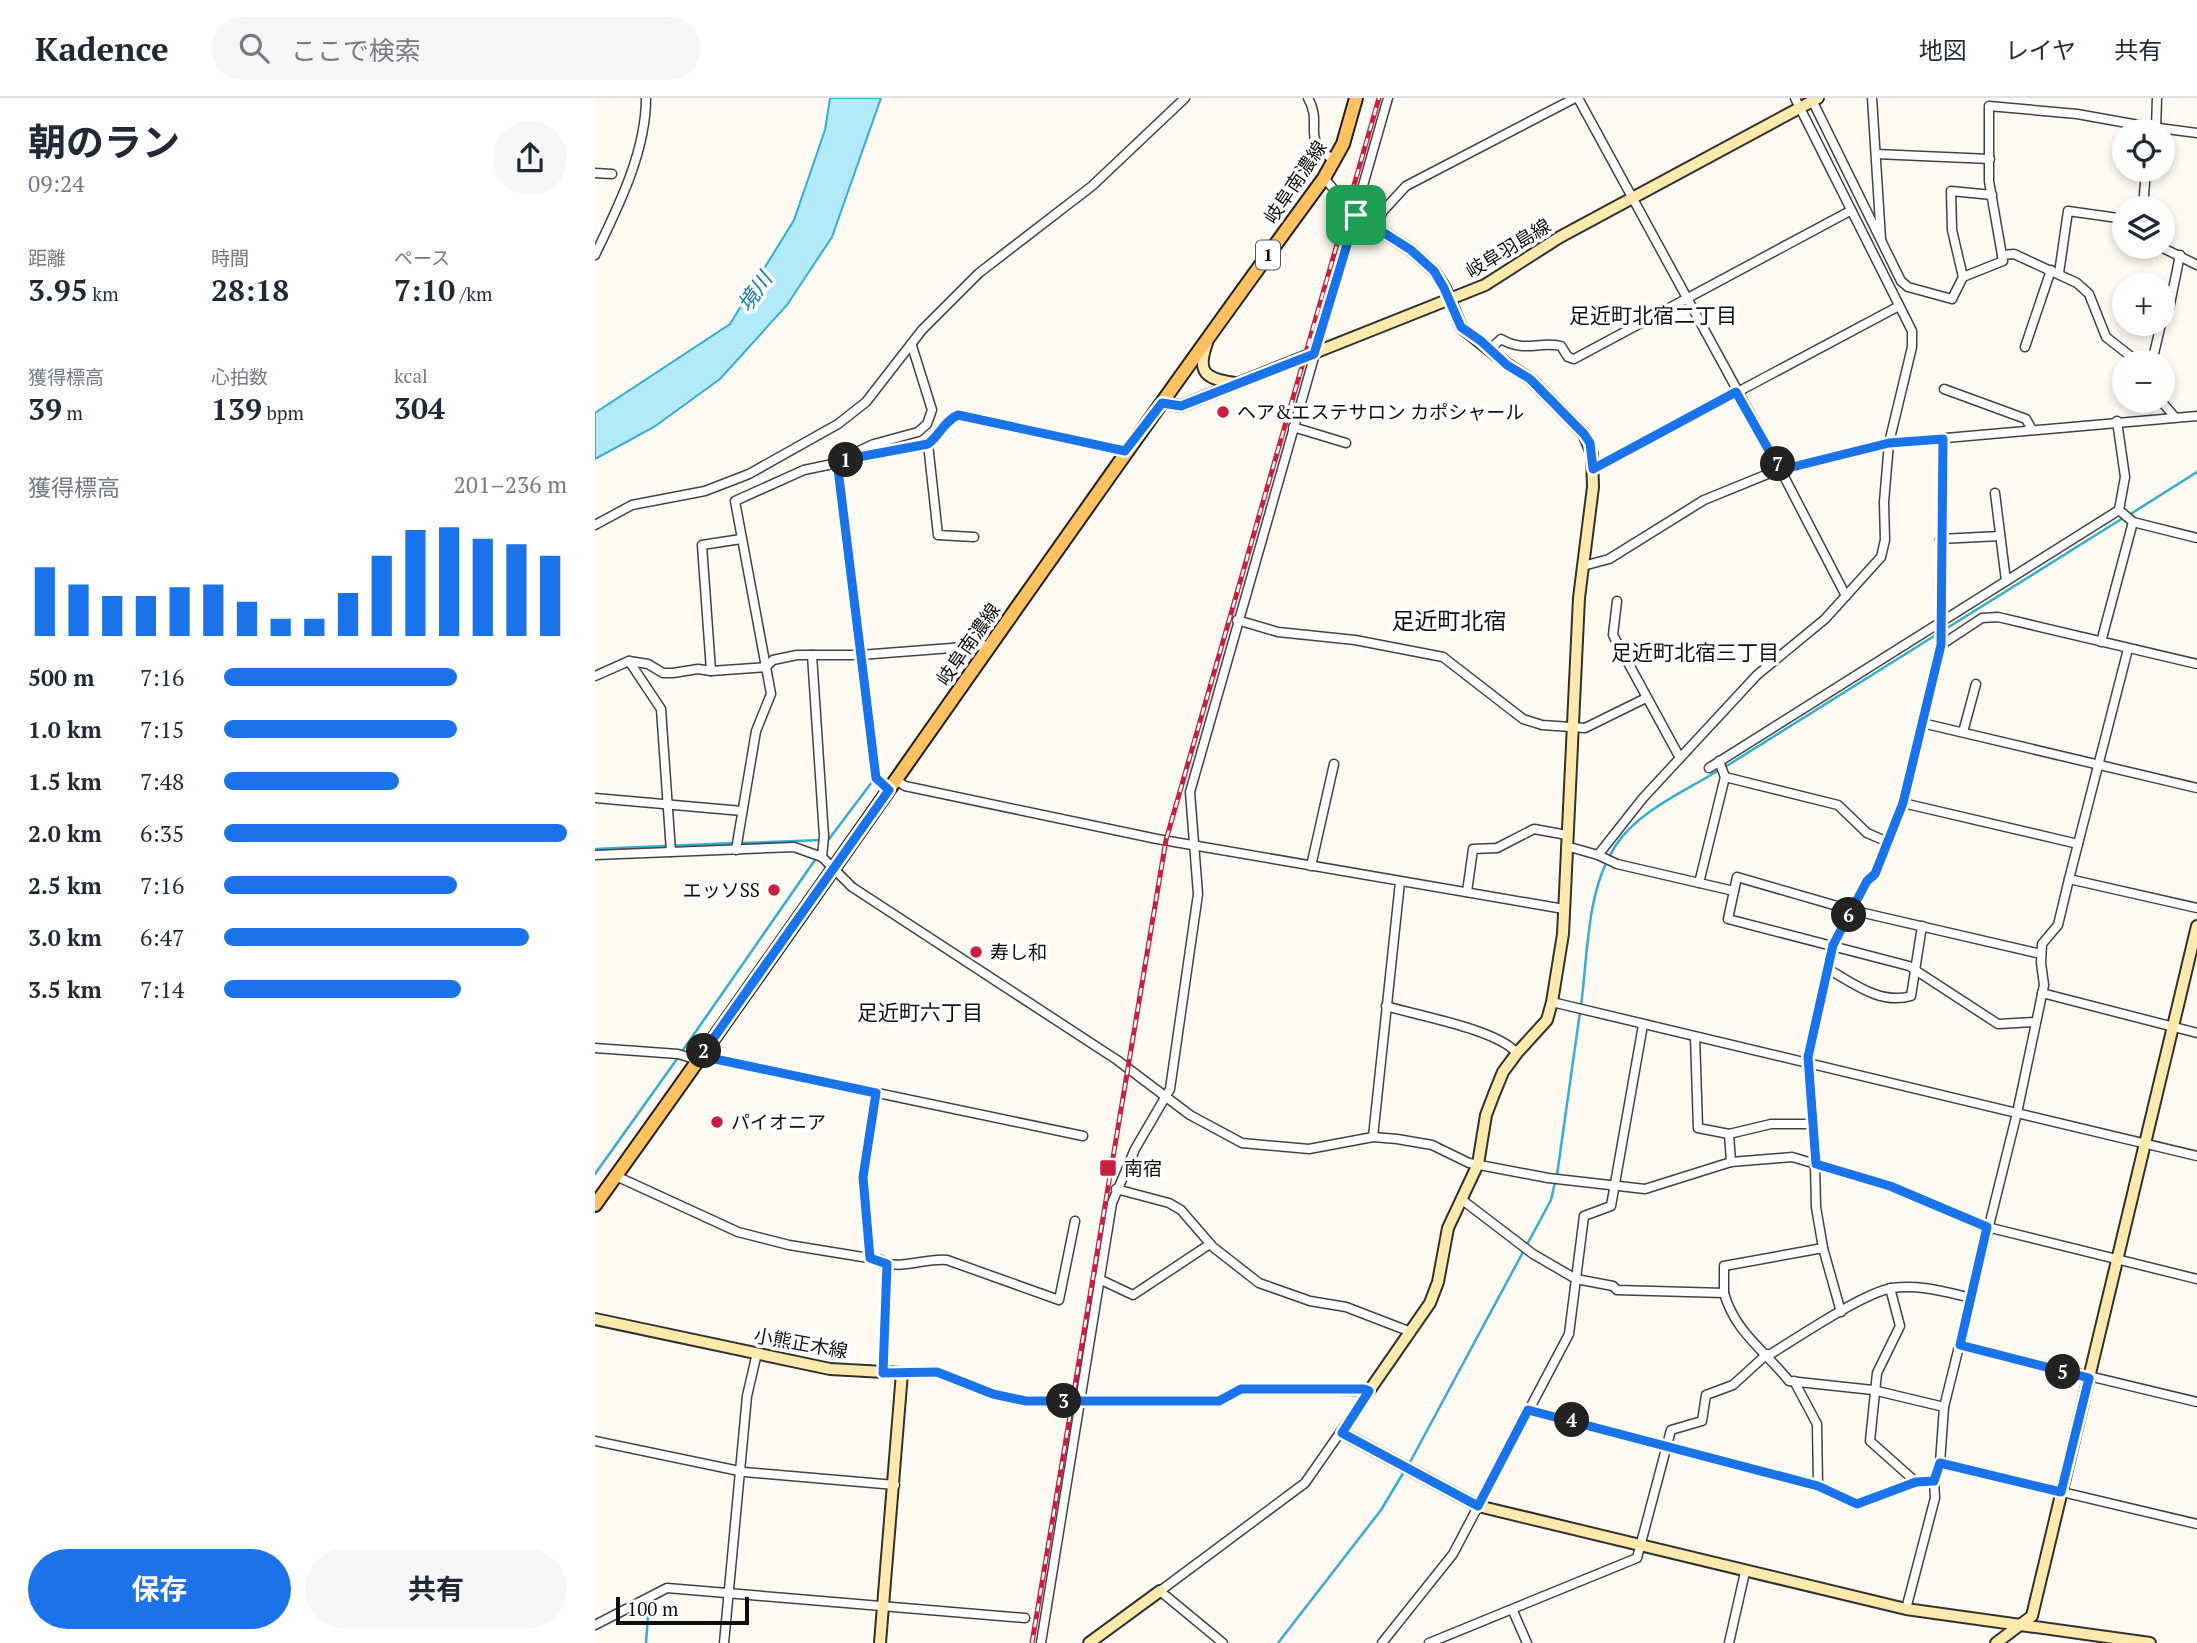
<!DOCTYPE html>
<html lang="ja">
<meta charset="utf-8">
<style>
body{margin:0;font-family:"PT Serif","Noto Sans JP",serif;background:#f6f6f7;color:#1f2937;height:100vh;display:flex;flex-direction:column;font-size:26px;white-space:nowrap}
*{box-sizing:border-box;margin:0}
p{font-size:23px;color:#747a83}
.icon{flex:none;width:38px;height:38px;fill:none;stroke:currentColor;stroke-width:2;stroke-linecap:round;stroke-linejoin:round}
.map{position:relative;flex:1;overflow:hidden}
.drawer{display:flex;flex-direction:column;background:#fff;width:595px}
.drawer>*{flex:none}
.fabs{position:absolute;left:1517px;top:21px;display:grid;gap:14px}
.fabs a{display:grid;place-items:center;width:63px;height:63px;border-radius:50%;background:#fff;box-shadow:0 4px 10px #0003;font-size:35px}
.scale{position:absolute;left:21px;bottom:18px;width:133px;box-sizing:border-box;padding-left:7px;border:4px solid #0f0f0f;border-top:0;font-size:19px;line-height:24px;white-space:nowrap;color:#0f0f0f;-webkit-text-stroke:5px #fff;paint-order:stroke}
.pin{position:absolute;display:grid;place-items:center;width:60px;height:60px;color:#fff;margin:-30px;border-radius:14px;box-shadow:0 4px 10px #0006}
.km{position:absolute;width:35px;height:35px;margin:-18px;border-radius:50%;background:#222;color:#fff;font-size:19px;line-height:35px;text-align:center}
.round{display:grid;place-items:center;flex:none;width:74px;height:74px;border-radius:37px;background:#f6f6f7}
.head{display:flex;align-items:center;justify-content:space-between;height:119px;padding:0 28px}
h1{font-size:38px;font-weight:700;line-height:52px}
.stats{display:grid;grid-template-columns:repeat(3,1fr);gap:10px;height:119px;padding:7px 28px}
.stats div{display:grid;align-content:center}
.stats b{font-size:30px;font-weight:700}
.stats small{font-size:19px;font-weight:400}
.stats p{font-size:19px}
.chart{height:196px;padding:14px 28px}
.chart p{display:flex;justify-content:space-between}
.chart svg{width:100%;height:126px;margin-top:7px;stroke:#1a73e8;stroke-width:6}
.action{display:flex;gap:14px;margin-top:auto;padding:14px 28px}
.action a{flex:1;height:80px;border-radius:42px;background:#1a73e8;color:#fff;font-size:28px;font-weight:700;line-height:80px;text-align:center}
.action a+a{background:#f6f6f7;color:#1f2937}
ul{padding:0 28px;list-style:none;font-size:23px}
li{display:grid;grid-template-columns:112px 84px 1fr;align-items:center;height:52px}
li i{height:18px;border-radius:9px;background:#1a73e8}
header{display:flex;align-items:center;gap:42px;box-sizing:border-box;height:98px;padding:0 35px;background:#fff;border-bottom:2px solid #e0e1e3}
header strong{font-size:33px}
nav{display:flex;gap:38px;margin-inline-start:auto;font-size:24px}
.search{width:490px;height:63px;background:#f6f6f7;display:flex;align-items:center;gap:18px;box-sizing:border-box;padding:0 24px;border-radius:38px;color:#747a83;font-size:26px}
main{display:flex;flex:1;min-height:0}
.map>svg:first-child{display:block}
.water{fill:#b2eafa;stroke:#35add5;stroke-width:2}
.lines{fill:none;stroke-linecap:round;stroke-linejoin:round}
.stream{stroke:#35add5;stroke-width:2.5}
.street-casing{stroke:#424242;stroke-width:11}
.secondary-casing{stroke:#313131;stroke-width:14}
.primary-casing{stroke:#202020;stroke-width:16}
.street{stroke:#fff;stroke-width:8}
.secondary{stroke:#ffe9ac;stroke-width:10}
.primary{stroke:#ffc161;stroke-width:12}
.rail-casing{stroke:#c81e40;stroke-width:5}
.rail{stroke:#fff;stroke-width:2.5;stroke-dasharray:8;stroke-linecap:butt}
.route-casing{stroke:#fff;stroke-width:14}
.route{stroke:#1a73e8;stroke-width:9}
.poi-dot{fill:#c81e40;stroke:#fff;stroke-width:2.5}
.labels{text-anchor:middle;stroke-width:7;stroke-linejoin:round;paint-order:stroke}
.shield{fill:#fff;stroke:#575757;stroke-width:2}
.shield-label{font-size:18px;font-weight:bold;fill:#0f0f0f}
.street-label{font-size:19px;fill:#0f0f0f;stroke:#fff}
.poi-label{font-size:19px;fill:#0f0f0f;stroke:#fff;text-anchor:start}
.water-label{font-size:21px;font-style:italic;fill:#107da9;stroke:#fff}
.neighbourhood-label{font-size:21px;fill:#0f0f0f;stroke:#fff}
.quarter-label{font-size:23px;fill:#0f0f0f;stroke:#fff}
</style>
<header>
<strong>Kadence</strong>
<div class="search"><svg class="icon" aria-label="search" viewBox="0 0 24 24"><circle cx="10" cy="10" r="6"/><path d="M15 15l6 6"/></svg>ここで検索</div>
<nav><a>地図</a><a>レイヤ</a><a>共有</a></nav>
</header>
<main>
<section class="drawer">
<div class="head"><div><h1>朝のラン</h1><p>09:24</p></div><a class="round"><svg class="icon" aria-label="share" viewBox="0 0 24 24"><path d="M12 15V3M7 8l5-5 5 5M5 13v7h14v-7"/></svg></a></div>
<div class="stats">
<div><p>距離</p><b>3.95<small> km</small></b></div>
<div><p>時間</p><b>28:18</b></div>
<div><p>ペース</p><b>7:10<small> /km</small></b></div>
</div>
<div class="stats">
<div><p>獲得標高</p><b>39<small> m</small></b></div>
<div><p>心拍数</p><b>139<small> bpm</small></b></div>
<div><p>kcal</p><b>304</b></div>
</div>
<div class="chart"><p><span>獲得標高</span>201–236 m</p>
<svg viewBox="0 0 160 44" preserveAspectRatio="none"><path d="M5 44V20M15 44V26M25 44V30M35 44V30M45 44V27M55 44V26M65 44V32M75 44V38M85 44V38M95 44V29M105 44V16M115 44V7M125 44V6M135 44V10M145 44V12M155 44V16"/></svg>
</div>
<ul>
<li><b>500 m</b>7:16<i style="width:68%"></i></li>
<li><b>1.0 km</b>7:15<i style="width:68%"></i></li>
<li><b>1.5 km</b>7:48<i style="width:51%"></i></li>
<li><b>2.0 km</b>6:35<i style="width:100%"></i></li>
<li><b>2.5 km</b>7:16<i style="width:68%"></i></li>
<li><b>3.0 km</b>6:47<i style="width:89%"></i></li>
<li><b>3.5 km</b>7:14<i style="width:69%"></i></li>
</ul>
<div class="action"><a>保存</a><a>共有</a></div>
</section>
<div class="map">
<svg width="1602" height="1545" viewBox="0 0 1602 1545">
<rect width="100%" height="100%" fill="#fffaf1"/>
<polygon class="water" points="235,0 286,0 237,139 192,207 125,281 59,329 0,361 0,315 135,226 199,122 230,32"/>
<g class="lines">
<g class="stream">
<polyline points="1534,417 1602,374"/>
<polyline points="1349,532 1528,420"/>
<polyline points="1130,669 1344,535"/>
<polyline points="146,745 227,742"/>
<polyline points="231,745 277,684"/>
<polyline points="0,751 139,745"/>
<path d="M986 908C993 856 991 792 1021 747 1043 713 1091 693 1124 672"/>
<polyline points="88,952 222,759"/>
<polyline points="0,1076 82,961"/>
<polyline points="962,1077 985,914"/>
<polyline points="814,1366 956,1102 960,1084"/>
<polyline points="51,1545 54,1504 68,1497"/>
<polyline points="683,1545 786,1412 810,1372"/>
</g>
<defs>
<g id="street">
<path d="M713 0C729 28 704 40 739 62"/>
<polyline points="983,0 1182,365 1251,498"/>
<polyline points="1216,0 1306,183 1313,189 1357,201 1368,179 1408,163 1394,83 1394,8 1482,16 1549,28 1548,33"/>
<polyline points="1277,0 1286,141"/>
<polyline points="1549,28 1602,35"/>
<polyline points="1561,30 1562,0"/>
<polyline points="1281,56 1395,61"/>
<polyline points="0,75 17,76"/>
<polyline points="729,80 761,117"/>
<polyline points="1548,110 1551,72"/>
<polyline points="780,129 788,113 811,88 980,0"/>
<polyline points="1566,149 1602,167"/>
<path d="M0 157C23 109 51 54 51 0"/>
<polyline points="1407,157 1419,156 1482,185 1494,196 1511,239 1543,264"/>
<polyline points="1464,175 1473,113 1530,121"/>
<polyline points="1368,179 1357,132 1356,93 1397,97"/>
<polyline points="1568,221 1574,211 1585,157"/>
<polyline points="1430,249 1456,172"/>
<path d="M895 251 906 241C930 255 943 243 966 248L973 259 979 261 1255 113"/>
<polyline points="1557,264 1566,226"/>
<polyline points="1349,291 1431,321 1436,330"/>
<polyline points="1566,303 1579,318"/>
<polyline points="1522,323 1530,379 1524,412 1538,424 1602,440"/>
<polyline points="698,329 751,345"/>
<polyline points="333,346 343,437 379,439"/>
<polyline points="998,371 1304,208"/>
<polyline points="1400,395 1411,483"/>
<polyline points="0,427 37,407 110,393 154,376 243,326 271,304 327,232 384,175 497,88 590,0"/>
<polyline points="1345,441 1405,438"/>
<polyline points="988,468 1014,461 1109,402 1185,371 1294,345 1602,318"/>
<polyline points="1022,503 1018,537 1085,660"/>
<polyline points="642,522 683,534 760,542 848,559 928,621 947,627 990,630 1051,600"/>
<polyline points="1506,544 1538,424"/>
<polyline points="1346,547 1387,520 1403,519 1602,566"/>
<polyline points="217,557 229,738 227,759"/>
<polyline points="34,563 66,611 76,754"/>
<polyline points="116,573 107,447 146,441"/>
<polyline points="0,578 34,563 53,566 68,575 78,575 103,571 116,573 171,569 178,562 202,557 265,557 396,547"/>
<polyline points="1327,625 1602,690"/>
<polyline points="1368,634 1381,586"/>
<polyline points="1124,663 1130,679 1243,707 1272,735 1293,744"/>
<polyline points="1114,670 1524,412"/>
<polyline points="301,682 310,688 562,741 969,811"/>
<polyline points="294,692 281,680 242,363 279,346 323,334 332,326 337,312 317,248"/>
<polyline points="0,700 147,713"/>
<polyline points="1308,705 1483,746"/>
<polyline points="971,748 1003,757 1022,766 1139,793 1142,779 1256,812 1446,856"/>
<path d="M141 752 161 633 176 596 140 403 209 372 333 346C346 337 349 323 363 317L530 353"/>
<polyline points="0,757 199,749 227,759 257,789 522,962 595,1017 647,1045 714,1051 778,1039 802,1041 837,1047 874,1065 953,1080 1050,1091 1136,1064 1197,1059 1295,1088 1392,1129 1602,1181"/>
<polyline points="1003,757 1048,700 1162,577 1230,521 1286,459 1290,442 1289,404 1294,345 1317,249 1317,233 1200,0"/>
<polyline points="716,768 739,666"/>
<polyline points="1474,781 1602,810"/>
<polyline points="1104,785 1130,679"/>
<polyline points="1139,793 1133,821 1314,868 1403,926 1441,924"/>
<polyline points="872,794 878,751 902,750 939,731 972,737"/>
<path d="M1233 871C1258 885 1285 907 1316 898L1327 828"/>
<polyline points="1447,895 1602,935"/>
<polyline points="957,904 1602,1058"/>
<path d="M791 908C824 918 901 931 922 955"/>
<polyline points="1100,939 1103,1030 1134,1036 1176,1026 1219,1026"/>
<polyline points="0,950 83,956 103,962"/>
<polyline points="106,958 488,1038"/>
<polyline points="1134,1036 1136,1064"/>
<polyline points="778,1039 805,784"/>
<path d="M21 1078 143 1134 194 1147 286 1162C301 1174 332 1159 352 1162L464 1202 480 1123"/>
<polyline points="521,1091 574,1105 586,1112 618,1149 664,1185 715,1203 751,1209 816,1234"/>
<polyline points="866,1101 938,1156 981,1181 1018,1188 1022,1192 1129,1195 1129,1168 1228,1150"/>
<polyline points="275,1160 268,1079 281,995"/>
<polyline points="504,1181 538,1197 615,1146"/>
<polyline points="1295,1190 1305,1228 1282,1275 1275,1343 1321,1384"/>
<path d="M1129 1195C1140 1234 1169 1252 1194 1283L1278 1292 1349 1309"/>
<polyline points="1246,1214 1228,1150 1221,1109 1219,1026 1213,959 1238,847 1271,783 1280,776 1308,705 1346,547 1347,341"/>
<polyline points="1365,1247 1602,1304"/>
<path d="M1174 1257C1202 1240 1268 1195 1297 1190 1324 1186 1350 1194 1377 1200"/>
<polyline points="288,1275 292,1166"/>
<polyline points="307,1275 342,1274 398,1296 431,1303 624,1303 646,1291 774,1293 710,1385 565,1493 628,1545"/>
<polyline points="1199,1283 1222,1326 1223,1388"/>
<polyline points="933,1312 1223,1388 1262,1406 1321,1384 1339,1383 1345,1365 1349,1309 1422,1015 1449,887 1446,865 1447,846 1463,827 1474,781 1533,551"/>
<polyline points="0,1343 149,1374 300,1387"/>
<polyline points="1345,1365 1602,1426"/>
<polyline points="1311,1511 1340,1400 1339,1383"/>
<polyline points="918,1513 932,1545"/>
<polyline points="0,1527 72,1490 430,1520"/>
<polyline points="129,1545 152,1298 162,1255"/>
<polyline points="446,1545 517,1105 540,1051 575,991 603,796 595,694 793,0"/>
<polyline points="787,1545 858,1456 974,1236 989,1118 1016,1108 1048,927"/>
<polyline points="834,1545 1042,1460 1076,1332 1107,1323 1111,1297 1138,1287 1172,1256"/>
<polyline points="1134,1545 1150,1474"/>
</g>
<g id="secondary">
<polyline points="761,117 816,152 839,173 850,190 866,229 912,266 935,281 989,336 997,356 998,389 984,500 968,836 957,904 952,922 922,955 908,974 899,996 891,1017 883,1066 853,1130 843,1184 835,1205 774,1293"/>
<path d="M612 245C601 275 611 281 640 285"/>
<polyline points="567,305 586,308 890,187 965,139 1223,0"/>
<polyline points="0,1221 235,1271 307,1275 285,1545"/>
<polyline points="747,1335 883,1408 1311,1511 1555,1545"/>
<polyline points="494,1545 565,1493"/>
<polyline points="1401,1545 1437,1518 1602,828"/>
</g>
<path id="primary" d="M0 1107C245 766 481 419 729 80L748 46 761 0"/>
</defs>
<use href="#street" class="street-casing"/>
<use href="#secondary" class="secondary-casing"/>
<use href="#primary" class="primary-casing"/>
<use href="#street" class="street"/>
<use href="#secondary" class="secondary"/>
<use href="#primary" class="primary"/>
<defs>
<polyline id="rail" points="437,1545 571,742 784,0"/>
</defs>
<use href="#rail" class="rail-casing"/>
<use href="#rail" class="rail"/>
</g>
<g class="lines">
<defs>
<path id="route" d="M761 117 816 152 839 173 849 190 866 229 886 243 912 267 935 281 989 336 995 345 998 371 1141 294 1185 372 1294 345 1348 341 1346 547 1308 705 1280 776 1272 783 1238 847 1213 959 1221 1066 1295 1088 1392 1129 1365 1247 1494 1280 1466 1394 1345 1365 1339 1383 1321 1384 1262 1406 1223 1388 933 1312 883 1408 747 1335 774 1293 769 1291H646L624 1303H431L398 1296 342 1274 288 1275 292 1166 275 1160 268 1079 281 995 106 958 294 692 281 680 242 363 333 346C345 337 349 323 363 317L530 353 567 305 586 308 719 256Z"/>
</defs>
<use href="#route" class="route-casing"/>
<use href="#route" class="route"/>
</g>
<g class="poi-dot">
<circle cx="628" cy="314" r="7"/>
<circle cx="179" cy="792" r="7"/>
<circle cx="381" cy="854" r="7"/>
<circle cx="122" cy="1024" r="7"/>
<rect x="504" y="1061" width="18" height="18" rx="3.5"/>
</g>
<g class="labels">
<rect class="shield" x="661" y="142.5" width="24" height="29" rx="5"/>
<g class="shield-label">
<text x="673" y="163">1</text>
</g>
<g class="street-label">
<text transform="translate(700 84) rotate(-56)" y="7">岐阜南濃線</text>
<text transform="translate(913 150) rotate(-31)" y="7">岐阜羽島線</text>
<text transform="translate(373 546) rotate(-55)" y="7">岐阜南濃線</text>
<text transform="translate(206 1245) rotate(10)" y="7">小熊正木線</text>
</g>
<g class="poi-label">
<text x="642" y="321">ヘア&amp;エステサロン カポシャール</text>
<text x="165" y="799" text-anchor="end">エッソSS</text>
<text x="395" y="861">寿し和</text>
<text x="136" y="1031">パイオニア</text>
<text x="529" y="1077">南宿</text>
</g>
<g class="water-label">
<text transform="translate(160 194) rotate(-55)" y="7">境川</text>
</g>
<g class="neighbourhood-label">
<text x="1058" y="225">足近町北宿二丁目</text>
<text x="1100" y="562">足近町北宿三丁目</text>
<text x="325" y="922">足近町六丁目</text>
</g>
<g class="quarter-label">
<text x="854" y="531">足近町北宿</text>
</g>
</g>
</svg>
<div class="fabs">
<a><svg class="icon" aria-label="locate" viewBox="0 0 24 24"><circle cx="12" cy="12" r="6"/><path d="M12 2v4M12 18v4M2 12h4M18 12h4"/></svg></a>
<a><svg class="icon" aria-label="layers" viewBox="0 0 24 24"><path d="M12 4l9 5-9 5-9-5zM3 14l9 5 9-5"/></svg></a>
<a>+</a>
<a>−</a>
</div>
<div class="scale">100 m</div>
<div class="pin" style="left:761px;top:117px;background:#1e9e55"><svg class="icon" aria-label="arrive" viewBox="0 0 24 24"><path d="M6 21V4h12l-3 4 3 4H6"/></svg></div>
<b class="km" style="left:251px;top:362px">1</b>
<b class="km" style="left:109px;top:953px">2</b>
<b class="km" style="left:469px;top:1303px">3</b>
<b class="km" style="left:977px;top:1322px">4</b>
<b class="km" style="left:1468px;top:1274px">5</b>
<b class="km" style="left:1254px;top:817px">6</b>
<b class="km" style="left:1183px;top:366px">7</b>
</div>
</main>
